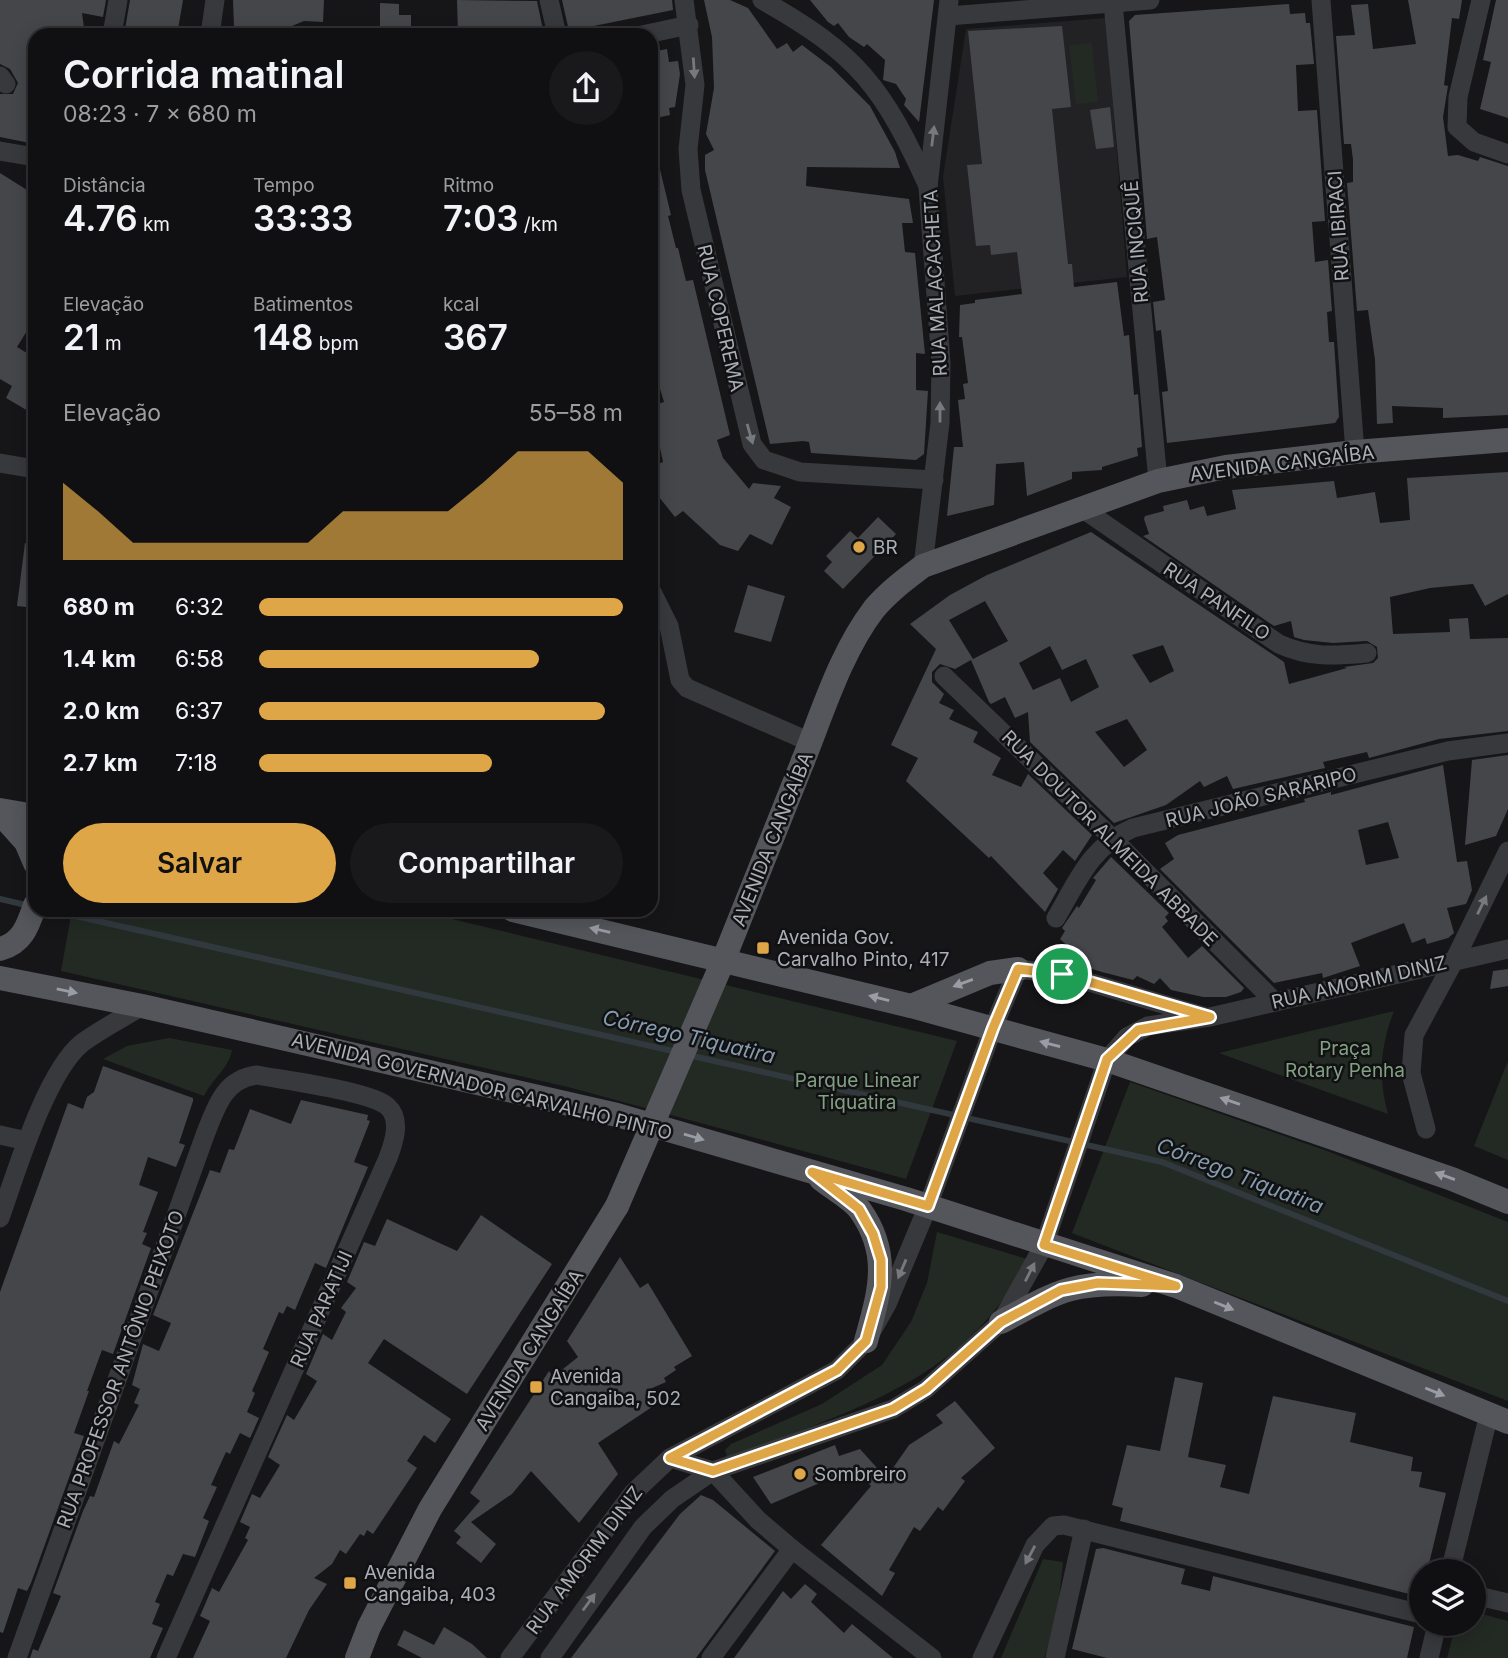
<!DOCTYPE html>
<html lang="pt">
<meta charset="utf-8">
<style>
body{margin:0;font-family:Inter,sans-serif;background:#19191b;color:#f1f3f6;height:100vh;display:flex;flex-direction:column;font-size:26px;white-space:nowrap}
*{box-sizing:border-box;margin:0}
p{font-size:23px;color:#9c9d9f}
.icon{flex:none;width:38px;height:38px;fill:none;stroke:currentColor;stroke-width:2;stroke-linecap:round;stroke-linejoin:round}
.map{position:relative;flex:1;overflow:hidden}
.side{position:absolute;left:28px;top:28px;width:630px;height:889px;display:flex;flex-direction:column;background:#101012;border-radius:21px;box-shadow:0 4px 18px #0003,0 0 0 2px #303032}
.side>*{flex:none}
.fabs{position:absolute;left:1409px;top:1559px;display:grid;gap:14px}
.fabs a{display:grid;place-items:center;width:77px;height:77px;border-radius:50%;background:#101012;box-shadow:0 4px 18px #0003,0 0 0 2px #303032;font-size:35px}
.pin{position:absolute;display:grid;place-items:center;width:60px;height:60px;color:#fff;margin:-30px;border:4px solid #fff;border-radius:50%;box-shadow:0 2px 7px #0007}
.round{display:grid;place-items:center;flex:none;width:74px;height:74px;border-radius:37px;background:#19191b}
.summary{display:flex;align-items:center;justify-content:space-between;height:119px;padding:0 35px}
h1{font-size:38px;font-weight:600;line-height:52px}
.metrics{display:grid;grid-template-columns:repeat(3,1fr);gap:10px;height:119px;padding:7px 35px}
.metrics div{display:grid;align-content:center}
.metrics b{font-size:35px;font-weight:600}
.metrics small{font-size:19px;font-weight:400}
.metrics p{font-size:19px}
.chart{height:196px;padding:14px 35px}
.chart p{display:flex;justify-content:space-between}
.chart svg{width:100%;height:126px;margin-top:7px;fill:#dfa647;opacity:.7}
.cta{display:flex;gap:14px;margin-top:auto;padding:14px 35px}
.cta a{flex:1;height:80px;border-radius:42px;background:#dfa647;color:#111;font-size:28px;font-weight:600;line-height:80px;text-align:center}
.cta a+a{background:#19191b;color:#f1f3f6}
ul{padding:0 35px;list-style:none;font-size:23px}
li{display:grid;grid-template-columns:112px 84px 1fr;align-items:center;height:52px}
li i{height:18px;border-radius:9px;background:#dfa647}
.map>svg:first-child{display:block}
.built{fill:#222225}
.green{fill:#232a23}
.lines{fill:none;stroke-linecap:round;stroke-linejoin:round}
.stream{stroke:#31393f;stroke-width:6}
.building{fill:#45464a;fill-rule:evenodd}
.minor{stroke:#38393c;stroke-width:19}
.major{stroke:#54565b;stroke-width:24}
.major-bridge{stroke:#54565b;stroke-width:24}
.oneway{fill:#77797f}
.oneway2{fill:#999ca4}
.route-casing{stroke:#fff;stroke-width:14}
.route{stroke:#dfa647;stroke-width:9}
.poi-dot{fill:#dfa647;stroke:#111113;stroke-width:2.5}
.labels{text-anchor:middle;stroke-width:5;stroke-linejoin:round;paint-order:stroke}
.street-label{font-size:19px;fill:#aaaeb6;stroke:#111113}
.poi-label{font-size:19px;fill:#aaaeb6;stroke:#111113;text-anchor:start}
.park-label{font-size:19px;fill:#83a083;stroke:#111113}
.water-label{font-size:21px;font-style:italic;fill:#849cae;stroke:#111113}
</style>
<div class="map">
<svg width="1508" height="1658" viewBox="0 0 1508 1658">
<rect width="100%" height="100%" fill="#161618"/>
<polygon class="built" points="1106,18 1127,277 955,296 943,177 966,29"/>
<g class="green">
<polygon points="1092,43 1098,102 1076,104 1069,45"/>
<polygon points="72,910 415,910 957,1041 906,1179 568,1087 61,971"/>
<path d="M1394 1011C1380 1047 1378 1078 1388 1114L1219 1053Z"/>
<path d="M169 1038 232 1050C229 1068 213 1078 204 1096L103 1059 127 1046Z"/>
<polygon points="1508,1061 1508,1160 1474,1146"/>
<polygon points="1130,1082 1327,1151 1508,1222 1508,1401 1072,1233"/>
<path d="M937 1232 1027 1259C967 1382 849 1409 733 1458L727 1457 725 1450 731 1444 822 1404 882 1365 911 1322 927 1283Z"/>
<polygon points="1043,1559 1063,1562 1056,1627 1044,1658 1001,1658"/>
<polygon points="1474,1612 1508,1621 1508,1658 1447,1658 1456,1624 1474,1624"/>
</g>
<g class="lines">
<g class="stream">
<polyline points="0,899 30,906"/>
<polyline points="49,910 677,1052"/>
<polyline points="688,1055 1162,1162 1508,1301"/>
</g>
</g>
<g class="building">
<polygon points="0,0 106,0 103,17 82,13 85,35 35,35 35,144 0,137 0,94 13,94 18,83 10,69 0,64"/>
<polygon points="130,0 183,0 177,35 124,35"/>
<polygon points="233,0 324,0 323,22 304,21 292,26 234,26"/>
<polygon points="457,0 537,1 544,35 458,35"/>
<polygon points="562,0 672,0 673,10 569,31"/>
<polygon points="704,0 730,0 748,8 777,49 787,43 793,52 802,45 831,67 870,106 895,152 900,168 807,167 806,186 909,199 913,223 902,223 905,252 915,253 925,354 916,353 916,390 928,391 924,454 916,460 811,453 809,442 803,441 770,444 705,170 705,155 714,150 706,134 714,88 712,37"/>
<polygon points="810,0 934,0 919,122 904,105 906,99 896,84 883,80 885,60 867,44 864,47 849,37 838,23 834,26 828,22"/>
<polygon points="1408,0 1462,0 1459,19 1452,18 1444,85 1448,86 1443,117 1448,156 1458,155 1478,161 1480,157 1508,166 1508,415 1443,418 1443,408 1392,406 1393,423 1377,424 1375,360 1368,310 1357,311 1347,183 1353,182 1353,160 1351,144 1344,144 1336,36 1355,35 1351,5 1368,4 1373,49 1416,44"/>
<polygon points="1496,0 1508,0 1508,118 1480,109 1491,62 1483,60"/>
<polygon points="380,3 399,4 399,15 411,15 411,35 380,35"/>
<polygon points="1289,4 1290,14 1305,13 1306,23 1310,23 1314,64 1296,65 1298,111 1317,110 1325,221 1312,222 1315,262 1328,260 1332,311 1327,312 1329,342 1334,342 1339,417 1335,423 1167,443 1162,392 1168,391 1161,330 1156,331 1153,302 1165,300 1157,237 1147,239 1129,21 1135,15"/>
<polygon points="1062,26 1071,107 1052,109 1068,264 1072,264 1074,287 1117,282 1124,336 1129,335 1134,395 1138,394 1142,447 1137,448 1138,456 1102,467 1102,470 1072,472 1072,479 1027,496 1024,462 996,464 994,505 947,516 954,447 963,447 958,400 965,399 963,384 968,383 962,337 959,337 960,305 975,303 975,300 1022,294 1017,252 991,255 990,245 976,246 967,165 982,164 968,31"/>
<polygon points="667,49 669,62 678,61 680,74 675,107 669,108 670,115 651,119 651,52"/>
<polygon points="1110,107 1114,147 1096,149 1090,110"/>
<polygon points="657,157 671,215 668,216 676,248 678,248 686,281 693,280 730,435 717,440 723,458 749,489 753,483 781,486 774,498 791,507 772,545 750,534 738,551 720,545 683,511 675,517 651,487 651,467 663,462 651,406 664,402 651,359 651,158"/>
<polygon points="0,173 35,195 35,318 17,347 35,358 35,415 6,398 12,386 0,379"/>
<path d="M1508 472V594L1485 606 1473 584 1430 588 1390 597 1393 634 1450 632 1449 619 1468 618 1470 639 1508 638V731L1439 739 1369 758 1367 752 1323 762 1325 768 1233 789 1227 776 1204 787 1200 781 1166 805 1114 823 1030 742 1028 712 1015 718 1005 697 991 704 989 702 971 660 955 669 940 664 932 672V682L944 694 939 703 954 710 949 719 978 732 973 742 1001 758 992 775 1021 787 1028 774 1092 835 1075 861 1063 850 1043 873 1058 889 1045 912 991 856 989 858 906 781 918 758 891 745 936 649 910 624 950 595 987 575 1091 532 1284 662 1289 684 1347 668 1344 667 1373 663 1378 658 1377 647 1367 641 1333 643 1304 640 1294 637 1291 621 1274 626 1143 536 1149 534 1144 519 1145 516 1164 511 1163 506 1187 500 1190 510 1204 506 1207 516 1236 509 1232 490 1334 481 1337 498 1375 492 1380 523 1410 520 1407 478ZM985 601 1008 641 973 659 949 620ZM1163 645 1174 671 1150 683 1132 655ZM1050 646 1062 670 1086 659 1099 687 1071 702 1060 678 1033 690 1019 663ZM1127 719 1147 750 1124 767 1095 732Z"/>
<polygon points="878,517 896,534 843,589 824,571 832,562 826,556 850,531 858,538"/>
<polygon points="25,543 35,544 35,608 17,606"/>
<polygon points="748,585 785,596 771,642 734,632"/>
<polygon points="1508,755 1508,809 1496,836 1465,845 1472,760"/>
<path d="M1443 765 1457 862 1467 861 1472 890 1466 904 1447 908 1454 933 1448 938 1427 944 1425 938 1412 943 1404 923 1351 943 1360 966 1323 978 1322 973 1274 983 1160 869 1174 859 1165 843 1178 835 1305 802 1304 799 1331 792V795ZM1388 822 1399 858 1366 865 1358 830Z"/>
<polygon points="1111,857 1169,913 1165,917 1168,921 1162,927 1188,958 1202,946 1244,988 1241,992 1226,997 1203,997 1171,990 1160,978 1154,984 1137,976 1133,980 1102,972 1092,969 1060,939 1065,931 1062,928 1077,906 1079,908 1096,880 1093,878"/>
<polygon points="1508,969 1508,986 1490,989 1493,971"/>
<polygon points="103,1066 193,1098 193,1101 179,1143 185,1145 176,1167 148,1157 139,1185 158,1192 143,1232 147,1233 142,1244 151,1248 113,1354 102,1350 87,1391 89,1391 74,1433 84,1436 31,1583 27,1591 18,1588 3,1633 0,1632 0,1292 68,1103 83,1109 87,1097 94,1092"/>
<polygon points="301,1100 368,1115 367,1120 370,1121 354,1162 368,1167 326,1268 315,1263 295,1310 287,1306 283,1314 279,1312 263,1349 269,1352 252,1391 255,1393 247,1412 259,1418 250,1438 240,1433 230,1454 226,1452 211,1485 217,1487 203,1518 209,1521 195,1557 183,1554 173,1576 167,1574 155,1602 160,1604 152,1624 163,1628 150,1658 30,1658 33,1649 38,1651 61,1596 53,1593 83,1511 90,1496 94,1497 114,1441 119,1444 139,1405 134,1403 140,1389 132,1385 143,1344 159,1351 171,1323 153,1315 210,1170 220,1173 229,1149 234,1150 250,1109 291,1124"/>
<polygon points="481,1215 552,1264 467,1394 384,1339 368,1363 451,1419 435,1443 424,1435 407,1461 417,1468 373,1534 367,1530 364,1536 360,1534 346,1554 340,1550 332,1564 314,1578 327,1584 309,1610 286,1658 193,1658 210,1621 200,1616 212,1588 219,1592 248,1540 245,1538 250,1527 240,1522 252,1494 260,1498 280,1465 268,1457 287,1415 294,1420 317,1381 306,1374 323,1334 332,1340 346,1312 341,1308 356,1288 347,1282 364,1242 375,1246 387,1219 457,1251"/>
<polygon points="620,1257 640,1288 648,1283 692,1356 674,1367 676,1370 664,1378 666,1382 650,1389 652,1407 598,1443 618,1474 579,1523 531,1471 512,1494 471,1522 496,1544 481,1563 456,1543 461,1537 454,1531 480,1501 470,1493 549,1371 553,1377 578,1357 567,1341"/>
<polygon points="1175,1377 1203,1383 1188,1457 1226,1465 1220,1487 1249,1494 1273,1396 1356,1413 1350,1442 1413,1457 1411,1471 1422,1472 1419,1487 1446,1493 1427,1572 1421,1572 1421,1597 1120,1521 1123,1508 1112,1505 1127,1445 1160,1451"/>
<polygon points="955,1401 995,1448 961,1478 965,1481 943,1511 938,1507 920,1531 914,1527 889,1570 895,1573 882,1596 821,1545 871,1486 854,1468 771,1504 753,1477 835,1445 839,1456 860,1449 886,1478 909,1445 943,1423 936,1415"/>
<polygon points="701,1495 713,1500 775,1551 696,1658 571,1658 680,1514"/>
<polygon points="1103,1548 1185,1569 1181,1584 1210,1591 1213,1576 1414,1627 1407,1658 1107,1658 1072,1649 1096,1549"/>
<polygon points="805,1584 817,1594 811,1602 844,1633 852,1624 893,1658 734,1658 783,1591 791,1599"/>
<polygon points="444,1627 472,1644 487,1658 422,1658 397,1645 404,1630 434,1645"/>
</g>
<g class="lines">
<g class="minor">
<polyline points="549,0 557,35"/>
<polyline points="684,0 695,85 688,149 691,190 752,444 764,460 800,472 934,480"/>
<path d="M762 0C858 54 883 87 928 186"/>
<polyline points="1321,0 1355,452"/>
<polyline points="1481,0 1458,97 1457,127 1474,142 1508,154"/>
<polyline points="1113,3 1158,481"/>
<polyline points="948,16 1150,0"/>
<polyline points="112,35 118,0"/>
<polyline points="210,35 215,0"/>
<polyline points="642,35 689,25"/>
<polyline points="0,76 6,84"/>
<polyline points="0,151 35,157"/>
<polyline points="0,463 35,469"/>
<path d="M1080 507 1279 644C1310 658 1334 656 1367 653"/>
<polyline points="923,566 940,423 941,363 928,187 949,0"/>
<polyline points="651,590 669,626 680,680 687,688 810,742"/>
<polyline points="944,676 1111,837 1275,1002"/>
<path d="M1056 918C1078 880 1091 846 1133 828L1448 751 1508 743"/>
<polyline points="1426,1129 1411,1073 1414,1035 1455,959 1508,851"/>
<polyline points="0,1135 27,1141"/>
<path d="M0 1218C16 1173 46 1072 82 1043 101 1029 123 1018 142 1006"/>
<polyline points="670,1458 713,1471 758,1520 792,1549 932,1658"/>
<polyline points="1450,1572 1489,1414"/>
<polyline points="1474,1595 1508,1603"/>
<path d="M17 1658 205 1135C216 1107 224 1079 257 1075 283 1080 370 1091 387 1106 402 1119 394 1142 388 1158L166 1658"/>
<polyline points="510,1658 633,1493 670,1458 837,1370 866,1341 887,1304 928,1206 993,1028 1018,969 1062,974 1203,1016"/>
<polyline points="550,1658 643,1527 672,1499 713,1471 893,1409 926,1389 1001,1322 1044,1245 1107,1060 1127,1037 1148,1026 1210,1017 1508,949"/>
<polyline points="711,1658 792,1549"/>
<polyline points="982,1658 1035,1545 1053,1526 1064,1525 1421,1614"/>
<polyline points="1055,1658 1084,1529"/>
<polyline points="1429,1658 1437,1624"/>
</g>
<g class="major">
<path d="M803 761C823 711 841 652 874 609 888 592 906 579 923 566L1158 481 1226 467 1355 452 1508 440"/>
<polyline points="0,810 35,816"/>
<polyline points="0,813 26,842 35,863"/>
<polyline points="513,910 911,1006 1107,1060 1452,1179 1508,1202"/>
<path d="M0 949C23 943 28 925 35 905"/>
<polyline points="0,978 142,1006 617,1115 906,1199 1176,1286 1508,1422"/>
<polyline points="911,1006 990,973 1018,969"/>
<path d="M821 1179C833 1189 851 1198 860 1210 892 1255 879 1293 866 1341"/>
<path d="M1001 1322C1060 1290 1073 1281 1142 1285"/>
<polyline points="357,1658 369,1627 430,1509 617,1206"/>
</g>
<polyline class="major-bridge" points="617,1206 723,961 803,761"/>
</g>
<defs><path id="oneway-solid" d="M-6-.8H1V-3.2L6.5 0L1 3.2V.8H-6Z" transform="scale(1.75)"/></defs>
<g class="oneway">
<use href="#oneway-solid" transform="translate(694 68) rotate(86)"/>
<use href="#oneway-solid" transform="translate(933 136) rotate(-83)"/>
<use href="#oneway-solid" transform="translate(940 412) rotate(-90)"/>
<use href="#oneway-solid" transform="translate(750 434) rotate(74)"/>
<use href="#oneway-solid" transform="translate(1482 905) rotate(-64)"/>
<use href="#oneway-solid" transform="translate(902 1269) rotate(113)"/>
<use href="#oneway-solid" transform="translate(1030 1272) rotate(-63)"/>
<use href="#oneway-solid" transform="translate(1030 1555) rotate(118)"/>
<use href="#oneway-solid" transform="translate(589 1602) rotate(-54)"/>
</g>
<g class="oneway2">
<use href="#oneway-solid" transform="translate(600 930) rotate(-167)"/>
<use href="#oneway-solid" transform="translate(963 983) rotate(160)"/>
<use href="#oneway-solid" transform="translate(67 991) rotate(11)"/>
<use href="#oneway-solid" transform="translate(879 998) rotate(-166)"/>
<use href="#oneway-solid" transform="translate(1050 1044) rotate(-165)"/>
<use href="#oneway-solid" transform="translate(1230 1101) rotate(-161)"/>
<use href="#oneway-solid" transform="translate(694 1137) rotate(16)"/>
<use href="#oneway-solid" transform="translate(1445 1176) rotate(-160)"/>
<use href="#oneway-solid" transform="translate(1224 1306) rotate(22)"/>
<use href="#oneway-solid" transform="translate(1435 1392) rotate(22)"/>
</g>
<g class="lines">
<defs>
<polygon id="route" points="1018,969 1062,974 1210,1017 1138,1030 1107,1059 1044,1245 1176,1286 1098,1283 1061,1290 1001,1322 926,1389 893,1409 713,1471 670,1458 837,1370 866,1341 881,1287 881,1260 873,1234 859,1209 812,1172 928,1206 993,1028"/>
</defs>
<use href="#route" class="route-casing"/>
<use href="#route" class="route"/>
</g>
<g class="poi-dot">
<circle cx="859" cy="547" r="7"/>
<rect x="756" y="941" width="14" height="14" rx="3.5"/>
<rect x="529" y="1380" width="14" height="14" rx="3.5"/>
<circle cx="800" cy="1474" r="7"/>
<rect x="343" y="1576" width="14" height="14" rx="3.5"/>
</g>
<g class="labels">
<g class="street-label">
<text transform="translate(1338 226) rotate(-94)" y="7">RUA IBIRACI</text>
<text transform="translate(1136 242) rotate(-95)" y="7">RUA INCIQUÊ</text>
<text transform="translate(935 283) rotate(-93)" y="7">RUA MALACACHETA</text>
<text transform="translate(721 318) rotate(77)" y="7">RUA COPEREMA</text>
<text transform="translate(1282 463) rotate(-7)" y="7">AVENIDA CANGAÍBA</text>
<text transform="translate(1217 601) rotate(34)" y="7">RUA PANFILO</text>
<text transform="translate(1261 797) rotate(-14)" y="7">RUA JOÃO SARARIPO</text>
<text transform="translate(1110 838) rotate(45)" y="7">RUA DOUTOR ALMEIDA ABBADE</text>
<text transform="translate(772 839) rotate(-68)" y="7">AVENIDA CANGAÍBA</text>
<text transform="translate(1359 982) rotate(-13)" y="7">RUA AMORIM DINIZ</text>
<text transform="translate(482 1086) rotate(14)" y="7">AVENIDA GOVERNADOR CARVALHO PINTO</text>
<text transform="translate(321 1309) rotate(-66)" y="7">RUA PARATIJI</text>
<text transform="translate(529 1350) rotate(-58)" y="7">AVENIDA CANGAÍBA</text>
<text transform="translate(120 1369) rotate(-70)" y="7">RUA PROFESSOR ANTÔNIO PEIXOTO</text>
<text transform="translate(584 1560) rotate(-53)" y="7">RUA AMORIM DINIZ</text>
</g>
<g class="poi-label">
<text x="873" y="554">BR</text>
<text x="777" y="944">Avenida Gov.<tspan x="777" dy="22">Carvalho Pinto, 417</tspan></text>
<text x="550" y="1383">Avenida<tspan x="550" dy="22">Cangaiba, 502</tspan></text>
<text x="814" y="1481">Sombreiro</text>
<text x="364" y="1579">Avenida<tspan x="364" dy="22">Cangaiba, 403</tspan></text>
</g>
<g class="park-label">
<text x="1345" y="1055">Praça<tspan x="1345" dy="22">Rotary Penha</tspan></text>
<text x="857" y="1087">Parque Linear<tspan x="857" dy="22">Tiquatira</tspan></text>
</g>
<g class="water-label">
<text transform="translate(689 1037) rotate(13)" y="7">Córrego Tiquatira</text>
<text transform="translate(1240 1176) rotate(21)" y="7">Córrego Tiquatira</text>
</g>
</g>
</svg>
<div class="fabs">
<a><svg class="icon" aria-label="layers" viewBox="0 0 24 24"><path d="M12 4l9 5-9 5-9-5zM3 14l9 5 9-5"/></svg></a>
</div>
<div class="pin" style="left:1062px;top:974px;background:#1e9e55"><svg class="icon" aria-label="arrive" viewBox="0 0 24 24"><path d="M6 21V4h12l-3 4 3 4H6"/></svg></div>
<section class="side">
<div class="summary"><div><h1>Corrida matinal</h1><p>08:23 · 7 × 680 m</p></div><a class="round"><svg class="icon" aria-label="share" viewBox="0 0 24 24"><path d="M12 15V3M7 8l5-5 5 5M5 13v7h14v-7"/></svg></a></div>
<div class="metrics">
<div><p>Distância</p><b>4.76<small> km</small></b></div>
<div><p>Tempo</p><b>33:33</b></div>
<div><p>Ritmo</p><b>7:03<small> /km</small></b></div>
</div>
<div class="metrics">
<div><p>Elevação</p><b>21<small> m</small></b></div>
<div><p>Batimentos</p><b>148<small> bpm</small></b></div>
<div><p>kcal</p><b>367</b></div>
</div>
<div class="chart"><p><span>Elevação</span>55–58 m</p>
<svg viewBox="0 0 160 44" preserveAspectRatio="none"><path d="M0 44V17L10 27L20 38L30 38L40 38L50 38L60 38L70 38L80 27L90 27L100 27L110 27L120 17L130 6L140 6L150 6L160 17V44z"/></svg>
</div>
<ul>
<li><b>680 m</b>6:32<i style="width:100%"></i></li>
<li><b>1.4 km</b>6:58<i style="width:77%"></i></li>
<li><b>2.0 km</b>6:37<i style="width:95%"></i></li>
<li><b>2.7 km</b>7:18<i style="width:64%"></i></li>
</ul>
<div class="cta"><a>Salvar</a><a>Compartilhar</a></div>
</section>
</div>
